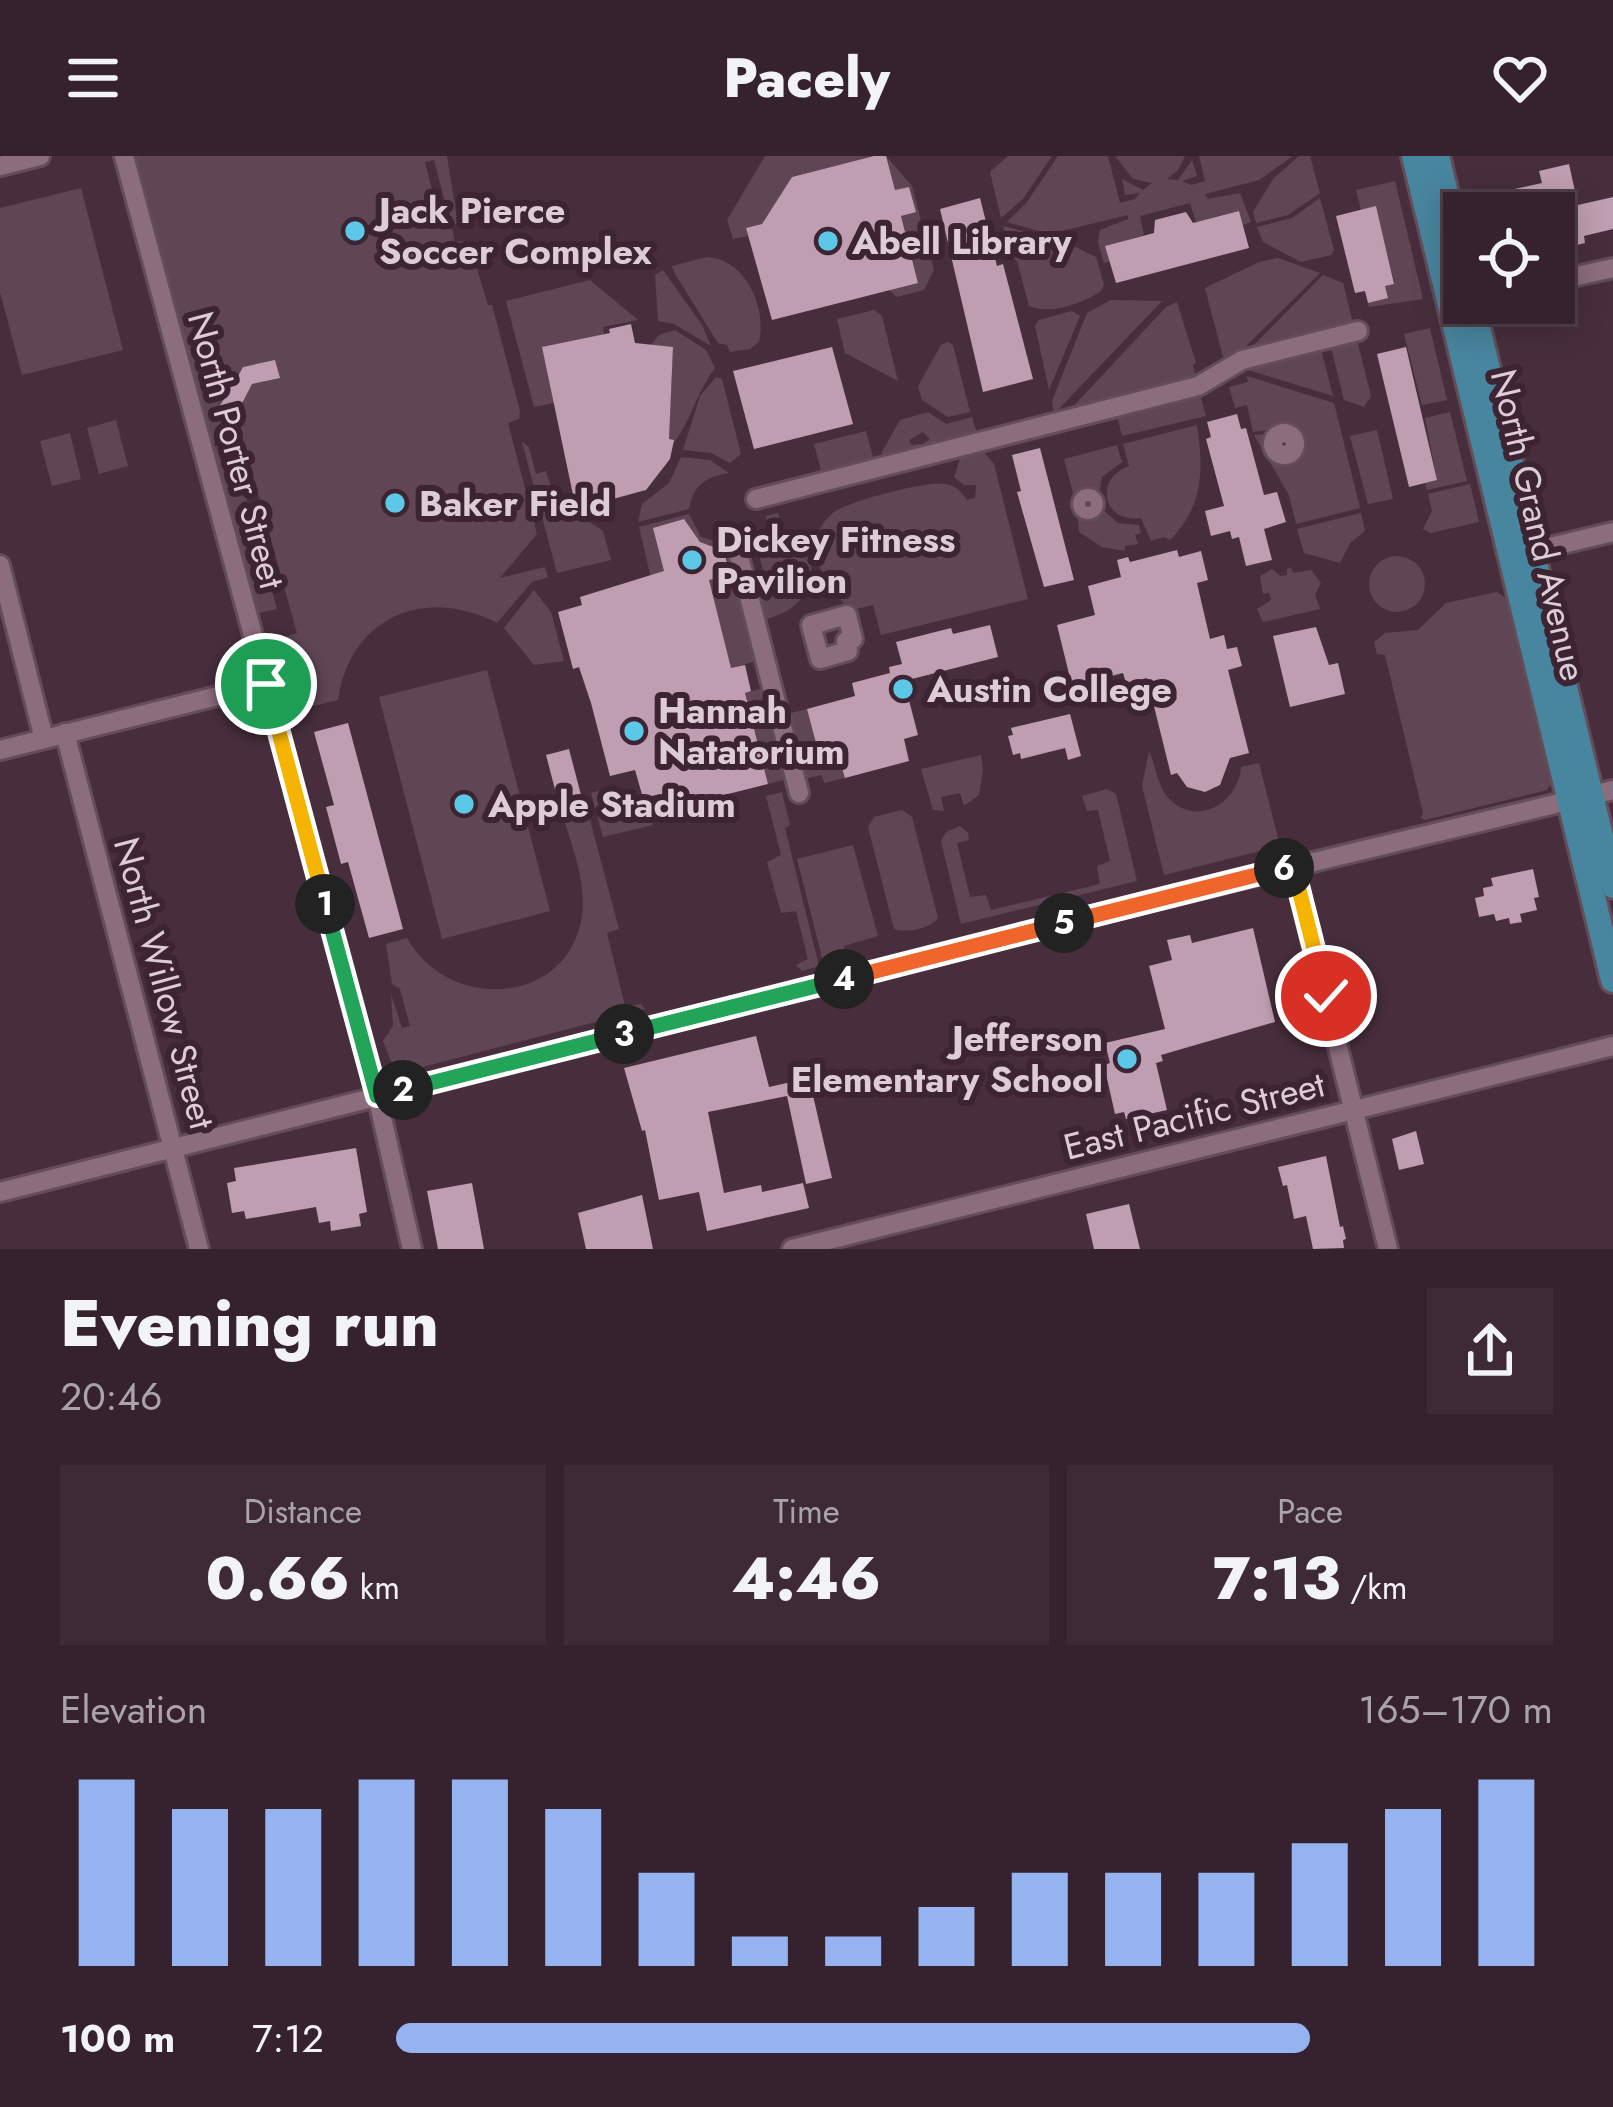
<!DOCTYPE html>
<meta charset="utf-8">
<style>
body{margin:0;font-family:Jost,sans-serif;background:#3d2a36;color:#f1f3f6;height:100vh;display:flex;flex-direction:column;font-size:45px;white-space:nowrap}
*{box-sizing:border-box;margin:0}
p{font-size:39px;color:#aaa4aa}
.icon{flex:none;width:66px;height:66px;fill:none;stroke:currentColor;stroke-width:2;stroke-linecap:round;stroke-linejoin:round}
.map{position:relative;height:1093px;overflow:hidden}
.sheet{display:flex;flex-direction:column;background:#36222e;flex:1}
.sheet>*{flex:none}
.buttons{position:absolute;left:1443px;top:36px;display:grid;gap:24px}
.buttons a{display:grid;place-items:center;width:132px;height:132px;border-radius:0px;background:#36222e;box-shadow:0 6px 30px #0003,0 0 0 3px #503f4a;font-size:60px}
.pin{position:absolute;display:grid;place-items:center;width:102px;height:102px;color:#fff;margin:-51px;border:6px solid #fff;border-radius:50%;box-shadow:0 3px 12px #0007}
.km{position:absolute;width:60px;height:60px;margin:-30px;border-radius:50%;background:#222;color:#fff;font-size:33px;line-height:60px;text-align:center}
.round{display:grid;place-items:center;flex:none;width:126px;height:126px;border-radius:0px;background:#3d2a36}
.head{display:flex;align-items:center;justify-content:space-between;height:204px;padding:0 60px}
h1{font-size:66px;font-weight:800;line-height:90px}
.figures{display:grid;grid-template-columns:repeat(3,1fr);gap:18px;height:204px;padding:12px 60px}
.figures div{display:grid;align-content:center;border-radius:0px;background:#3d2a36;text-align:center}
.figures b{font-size:60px;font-weight:800}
.figures small{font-size:33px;font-weight:400}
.figures p{font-size:33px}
.chart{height:336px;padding:24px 60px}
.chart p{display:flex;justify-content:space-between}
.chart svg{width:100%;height:216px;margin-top:12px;stroke:#95b2f1;stroke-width:6}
ul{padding:0 60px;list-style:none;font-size:39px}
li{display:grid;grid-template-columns:192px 144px 1fr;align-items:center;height:90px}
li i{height:30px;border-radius:15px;background:#95b2f1}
header{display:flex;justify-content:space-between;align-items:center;height:156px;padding:0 60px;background:#36222e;font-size:54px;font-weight:800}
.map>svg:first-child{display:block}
.green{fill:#604655}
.building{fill:#be9eb0}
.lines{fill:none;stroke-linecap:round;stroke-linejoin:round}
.minor-casing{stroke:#624d59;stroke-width:24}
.major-casing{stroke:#624d59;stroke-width:30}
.minor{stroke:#8c6d7e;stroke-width:18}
.major{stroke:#48859e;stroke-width:24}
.split-1-casing{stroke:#fff;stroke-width:24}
.split-2-casing{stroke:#fff;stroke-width:24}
.split-3-casing{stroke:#fff;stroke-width:24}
.split-4-casing{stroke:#fff;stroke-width:24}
.split-5-casing{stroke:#fff;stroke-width:24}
.split-6-casing{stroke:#fff;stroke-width:24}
.split-7-casing{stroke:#fff;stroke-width:24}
.split-1{stroke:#f5b400;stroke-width:15}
.split-2{stroke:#22a559;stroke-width:15}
.split-3{stroke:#22a559;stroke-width:15}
.split-4{stroke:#22a559;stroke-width:15}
.split-5{stroke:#f0652b;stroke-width:15}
.split-6{stroke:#f0652b;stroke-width:15}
.split-7{stroke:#f5b400;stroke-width:15}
.poi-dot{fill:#5cc7e7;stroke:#3d2433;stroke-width:4.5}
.labels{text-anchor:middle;stroke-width:12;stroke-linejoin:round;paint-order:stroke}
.poi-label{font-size:36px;font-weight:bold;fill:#ddccd5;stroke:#3d2433;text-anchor:start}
.street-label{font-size:36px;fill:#ddccd5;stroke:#3d2433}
</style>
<header><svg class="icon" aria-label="menu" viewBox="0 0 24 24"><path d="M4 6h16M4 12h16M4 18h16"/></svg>Pacely<svg class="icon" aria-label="heart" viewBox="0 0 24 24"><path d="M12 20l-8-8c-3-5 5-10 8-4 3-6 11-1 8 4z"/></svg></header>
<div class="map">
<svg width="1613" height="1093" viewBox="0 0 1613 1093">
<rect width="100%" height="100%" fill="#482e3d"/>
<g class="green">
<path d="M130 0H447L458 68 451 69 434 4 425 6 442 74 452 72 455 86 463 85 473 100 488 149H492L520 255 519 263 508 267 537 378 500 422 545 411 548 421 532 426 497 467C425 429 350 461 338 544L298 554 285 506 274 485 297 477 236 259 252 228 279 222 275 205 243 211 237 222 233 220 220 240 224 243 219 251 227 283 210 288Z"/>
<polygon points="765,0 874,0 792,21 762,68 746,73 748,80 733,83 727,64"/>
<polygon points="886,0 912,30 934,114 924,134 897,141 889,134 918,126 901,60 915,55 909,31 895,34"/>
<polygon points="1008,0 1052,0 1023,43 1001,62 990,16"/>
<polygon points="1058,0 1108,0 1120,47 1135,43 1140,37 1125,39 1122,23 1143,34 1152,27 1133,23 1115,0 1185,0 1178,14 1167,23 1178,24 1192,4 1197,20 1182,25 1191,29 1205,25 1199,0 1293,0 1259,24 1205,38 1208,43 1240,37 1251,66 1243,69 1239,55 1196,66 1190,47 1140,60 1144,79 1106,90 1110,105 1104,107 1098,86 1100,74 1128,63 1128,59 1049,78 1007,66 1027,46"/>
<polygon points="1299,0 1310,0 1320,37 1288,59 1256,67 1253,56 1273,23"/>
<polygon points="1395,25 1423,143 1369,151 1368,147 1387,142 1385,130 1394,127 1376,51 1361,54 1356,34"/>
<polygon points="81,32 123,194 22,219 0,136 0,52"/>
<polygon points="1320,42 1334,94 1331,99 1301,106 1263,86 1257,71 1292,62"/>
<path d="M1003 70 1065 86 1096 101 1104 129 1101 135C1082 148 1050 159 1029 150L1017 105 1011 101Z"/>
<path d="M707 101C746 103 767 152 759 186L750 193 730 196 727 189 718 187 675 118 672 110Z"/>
<polygon points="1278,102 1320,117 1240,196 1223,201 1205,132 1259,106"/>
<polygon points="663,114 702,169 711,190 674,168 658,165 655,119"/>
<polygon points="1323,119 1343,127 1353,167 1249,194"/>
<polygon points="590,124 638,164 603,171 604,178 554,247 534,251 506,145"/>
<polygon points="1111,144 1162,145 1054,258 1052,245 1087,157"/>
<polygon points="1177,146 1196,207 1193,209 1196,221 1070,254 1166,151"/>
<polygon points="874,154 882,160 898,225 845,197 837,163"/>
<polygon points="1072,155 1080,160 1049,234 1035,170 1039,164"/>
<polygon points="1430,172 1447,244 1422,249 1404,178"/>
<path d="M675 174 706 194 715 212C695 239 691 265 673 288L669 283 673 191 650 190 659 179Z"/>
<polygon points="1357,184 1371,240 1364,251 1344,244 1331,191"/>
<polygon points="948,186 953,189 970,256 948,261 922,244 918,230 941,189"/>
<polygon points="1321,193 1333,240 1245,213"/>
<polygon points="1247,220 1334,247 1360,352 1296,368 1289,339 1254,279 1281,277 1273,288 1283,299 1292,296 1295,285 1281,272 1253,276 1247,249 1235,252 1229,231 1248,226"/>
<polygon points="716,221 722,223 741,298 730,307 711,297 683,294 700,240"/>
<polygon points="1200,239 1206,260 1122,280 1117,260"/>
<polygon points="928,256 946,268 972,261 977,278 924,292 923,288 930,283 923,276 909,284 912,289 920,288 921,293 884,302 882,296 900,264"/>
<polygon points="1450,256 1467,325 1427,334 1425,327 1437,324 1425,262"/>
<polygon points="116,264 128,310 99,318 87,272"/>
<path d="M1197 269C1204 314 1203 351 1170 384L1164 381 1151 385 1141 362C1103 368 1093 323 1129 310L1123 288Z"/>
<polygon points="1377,274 1393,343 1368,348 1350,280"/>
<polygon points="866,275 874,305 822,318 814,288"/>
<polygon points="70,277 81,323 52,330 40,285"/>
<path d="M522 286 529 291 536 318 546 315C557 357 572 353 603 375L611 404 557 417Z"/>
<polygon points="1117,289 1122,306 1102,321 1098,343 1093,345 1118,367 1139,369 1141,377 1135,379 1138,388 1125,390 1125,395 1102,391 1079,376 1077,353 1083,351 1082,347 1076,348 1064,303"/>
<polygon points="217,290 224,315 238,312 277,453 255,458 210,292"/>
<path d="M983 295 994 308 1028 443 881 479 873 449 848 455C837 432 813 415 815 388 816 376 825 363 834 356 850 345 928 324 946 328 957 330 961 336 967 344L975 342 976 329H964L954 321 961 300Z"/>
<path d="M681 301 710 304 729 317C707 320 693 329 689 353L638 366 642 348 669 327Z"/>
<polygon points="1470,328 1479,366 1431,377 1423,373 1432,355 1428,338"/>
<path d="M778 357 784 377 807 376C818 420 811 453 763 464L756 434 767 430 756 387 772 382 766 360Z"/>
<polygon points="1361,357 1365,375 1350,387 1340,407 1304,397 1297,373"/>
<polygon points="689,358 701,381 727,389 756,505 731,512 709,424 731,418 725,395 700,386 684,363 654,372 665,418 651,422 639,371"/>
<circle cx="1397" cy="428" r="28"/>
<polygon points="1291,411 1293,417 1311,414 1321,427 1315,438 1320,453 1263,466 1257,453 1271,444 1269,437 1263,438 1260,420 1272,413 1280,420 1287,419 1287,413"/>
<polygon points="534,434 551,456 564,505 534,509 504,472"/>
<polygon points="1497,436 1508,444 1551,628 1547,634 1425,664 1421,662 1423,657 1385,499 1377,498 1374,486 1385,477 1418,474 1446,447"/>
<polygon points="487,514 550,755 442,783 379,541"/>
<polygon points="763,532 786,623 768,628 745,537"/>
<polygon points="807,553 821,606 839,602 845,622 824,627 822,619 804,623 787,558"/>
<path d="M1149 595C1155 607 1157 627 1166 639 1193 674 1239 648 1241 611L1259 607 1280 690 1164 719 1142 630Z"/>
<polygon points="981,599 983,615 979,639 964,650 960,637 941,641 944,655 933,654 921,613"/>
<polygon points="615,630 624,665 651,658 653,669 603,681 591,637"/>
<polygon points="1107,633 1116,638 1137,725 961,768 941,685 946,676 960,670 968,677 969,684 957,687 970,741 986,739 991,754 1100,728 1097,710 1110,705 1098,654 1087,655 1082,640"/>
<polygon points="782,636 790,669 785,672 819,810 802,815 796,809 808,803 796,755 781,757 767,706 781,699 766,640"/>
<path d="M585 645 619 773 607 777 625 850 641 848 645 853 411 914 394 913 383 885 393 870 391 838 402 872 410 870 400 833 392 828 386 788 407 782C448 856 568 851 582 760 587 724 570 685 560 651Z"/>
<path d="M902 654 912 661 938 762C929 773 908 777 894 773L868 671 874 661Z"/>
<polygon points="853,689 878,780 844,790 846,804 824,809 797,703"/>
</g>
<g class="building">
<polygon points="874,0 886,0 895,34 909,31 916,56 901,60 918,127 772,164 746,72 762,68 792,21"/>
<polygon points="1569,8 1578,49 1613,41 1613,73 1584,80 1585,87 1556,94 1554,57 1491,57 1487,39 1542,27 1539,15"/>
<polygon points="980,42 997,110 1003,108 1033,223 983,236 940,53"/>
<polygon points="1376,50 1394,128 1385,130 1388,142 1368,147 1365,135 1355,137 1336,60"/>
<polygon points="1239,55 1249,92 1116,127 1105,90 1154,77 1155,64 1186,56 1193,67"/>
<polygon points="631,168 635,187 673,191 669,283 674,284 670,303 646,334 576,353 542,191 610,177 609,173"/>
<polygon points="832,191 853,268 754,293 733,215"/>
<polygon points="1406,191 1437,324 1409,331 1377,198"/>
<polygon points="275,204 280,222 252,228 236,259 242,278 227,282 219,251 224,243 220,240 233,219 237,222 243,211"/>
<polygon points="1237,258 1241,273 1246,272 1264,339 1277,336 1286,366 1264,373 1272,404 1246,410 1239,381 1232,383 1230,375 1211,380 1205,355 1224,350 1206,283 1211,281 1207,266"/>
<polygon points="1040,292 1074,424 1044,431 1017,336 1021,335 1012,299"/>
<polygon points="684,363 700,386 724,395 730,419 709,424 731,512 745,509 751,535 745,537 768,628 664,654 660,638 643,642 635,614 610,620 591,547 579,511 573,513 558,456 582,449 580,441 664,415 653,372"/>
<polygon points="1177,394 1179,401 1201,395 1208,424 1197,427 1210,483 1224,479 1227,493 1237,491 1242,510 1228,514 1249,597 1230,602 1220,629 1205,636 1187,631 1177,617 1171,619 1147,522 1126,527 1123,517 1072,530 1057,469 1095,459 1088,430 1121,421 1117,404 1128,401 1130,406"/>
<polygon points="990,469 998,501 904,525 918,579 904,583 909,605 845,622 839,602 821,606 807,553 855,540 852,527 890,517 889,511 902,508 896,486 951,472 953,478"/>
<polygon points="1316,471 1329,509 1338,507 1345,538 1290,551 1273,480"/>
<polygon points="1070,558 1081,600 1068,604 1065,592 1021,603 1020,597 1013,599 1008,580 1013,579 1011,572"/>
<polygon points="348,567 403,773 369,782 348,706 341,708 326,651 334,649 314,576"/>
<polygon points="569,593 581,639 558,645 546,599"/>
<polygon points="1533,713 1539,741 1534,742 1537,754 1520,758 1522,766 1510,768 1509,762 1496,765 1494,758 1479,761 1475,742 1484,740 1483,732 1493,730 1491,722"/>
<polygon points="1253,772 1275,866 1161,899 1163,905 1156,907 1167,954 1126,963 1124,956 1115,958 1104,909 1110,907 1105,887 1165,873 1149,810 1172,804 1167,784 1190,779 1192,787"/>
<polygon points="756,880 769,931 809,922 832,1022 806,1028 787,940 708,956 724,1037 761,1029 762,1036 803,1027 809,1052 707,1075 699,1036 659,1044 645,974 642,975 624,912"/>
<polygon points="1416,975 1424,1008 1399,1014 1392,983"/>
<polygon points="356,992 367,1056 359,1058 361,1070 331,1075 330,1065 319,1067 316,1051 246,1063 244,1055 232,1057 227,1027 236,1025 234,1012"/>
<polygon points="1326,1000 1340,1071 1343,1070 1346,1083 1343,1084 1344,1092 1313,1093 1306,1060 1294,1063 1287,1029 1283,1030 1278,1011"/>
<polygon points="472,1027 484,1093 438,1093 427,1035"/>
<polygon points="642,1039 653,1093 586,1093 578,1057"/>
<polygon points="1129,1048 1140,1093 1094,1093 1086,1058"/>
</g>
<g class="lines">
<defs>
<g id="minor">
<polyline points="124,0 377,940 412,1093"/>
<polyline points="0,10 40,0"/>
<polyline points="1554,125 1613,112"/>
<circle cx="1284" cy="288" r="11"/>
<circle cx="1088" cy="348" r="6"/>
<polyline points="756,343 1198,230 1242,204 1358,175"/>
<polyline points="735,385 799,637"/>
<polyline points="1521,398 1613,376"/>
<polyline points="0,409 44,583"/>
<polygon points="847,459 853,483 846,485 848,495 820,503 811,469"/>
<polyline points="65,577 199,1093"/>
<polyline points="0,594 266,528"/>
<polyline points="1293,710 1388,1093"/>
<polyline points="0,1036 1151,745 1613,634"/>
<polyline points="792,1093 1613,890"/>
</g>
<g id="major">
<polyline points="1414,0 1613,824"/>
<polyline points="1437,0 1464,113"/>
<polyline points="1472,147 1613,730"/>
</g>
</defs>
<use href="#minor" class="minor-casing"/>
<use href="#major" class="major-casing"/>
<use href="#minor" class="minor"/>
<use href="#major" class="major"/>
</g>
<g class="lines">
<defs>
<polyline id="split-1" points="266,528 325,748"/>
<polyline id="split-2" points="325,748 377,940 403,934"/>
<polyline id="split-3" points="403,934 624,878"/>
<polyline id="split-4" points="624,878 844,823"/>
<polyline id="split-5" points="844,823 1064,767"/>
<polyline id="split-6" points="1064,767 1284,712"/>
<polyline id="split-7" points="1284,712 1293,710 1326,840"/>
</defs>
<use href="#split-1" class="split-1-casing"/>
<use href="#split-2" class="split-2-casing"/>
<use href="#split-3" class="split-3-casing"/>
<use href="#split-4" class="split-4-casing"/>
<use href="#split-5" class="split-5-casing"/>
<use href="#split-6" class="split-6-casing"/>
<use href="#split-7" class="split-7-casing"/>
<use href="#split-1" class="split-1"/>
<use href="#split-2" class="split-2"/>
<use href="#split-3" class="split-3"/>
<use href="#split-4" class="split-4"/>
<use href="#split-5" class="split-5"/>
<use href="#split-6" class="split-6"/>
<use href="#split-7" class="split-7"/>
</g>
<g class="poi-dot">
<circle cx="355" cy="75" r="12"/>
<circle cx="828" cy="85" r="12"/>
<circle cx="395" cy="347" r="12"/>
<circle cx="692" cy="404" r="12"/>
<circle cx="903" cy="533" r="12"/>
<circle cx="634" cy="575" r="12"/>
<circle cx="464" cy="648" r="12"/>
<circle cx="1127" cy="903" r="12"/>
</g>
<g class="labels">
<g class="poi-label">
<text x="379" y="67">Jack Pierce<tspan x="379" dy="41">Soccer Complex</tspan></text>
<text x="852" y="98">Abell Library</text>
<text x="419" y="360">Baker Field</text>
<text x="716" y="396">Dickey Fitness<tspan x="716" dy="41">Pavilion</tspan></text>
<text x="927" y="546">Austin College</text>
<text x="658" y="567">Hannah<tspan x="658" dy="41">Natatorium</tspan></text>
<text x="488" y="661">Apple Stadium</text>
<text x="1103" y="895" text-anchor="end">Jefferson<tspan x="1103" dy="41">Elementary School</tspan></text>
</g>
<g class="street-label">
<text transform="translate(237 294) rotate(75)" y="13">North Porter Street</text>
<text transform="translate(1539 369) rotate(77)" y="13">North Grand Avenue</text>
<text transform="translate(165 827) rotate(75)" y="13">North Willow Street</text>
<text transform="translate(1194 959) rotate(-14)" y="13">East Pacific Street</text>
</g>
</g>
</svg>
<div class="buttons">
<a><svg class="icon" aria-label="locate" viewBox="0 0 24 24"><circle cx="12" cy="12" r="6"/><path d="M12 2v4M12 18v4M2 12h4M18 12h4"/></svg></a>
</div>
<div class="pin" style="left:266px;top:528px;background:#1e9e55"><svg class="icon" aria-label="arrive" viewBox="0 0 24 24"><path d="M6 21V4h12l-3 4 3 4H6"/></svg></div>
<div class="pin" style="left:1326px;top:840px;background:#d93025"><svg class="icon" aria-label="check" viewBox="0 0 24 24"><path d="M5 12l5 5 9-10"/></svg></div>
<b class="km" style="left:325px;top:748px">1</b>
<b class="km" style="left:403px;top:934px">2</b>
<b class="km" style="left:624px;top:878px">3</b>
<b class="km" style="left:844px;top:823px">4</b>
<b class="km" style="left:1064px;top:767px">5</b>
<b class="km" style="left:1284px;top:712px">6</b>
</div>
<section class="sheet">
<div class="head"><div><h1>Evening run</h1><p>20:46</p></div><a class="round"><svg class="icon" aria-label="share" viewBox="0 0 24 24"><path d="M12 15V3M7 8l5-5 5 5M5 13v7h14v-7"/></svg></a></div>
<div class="figures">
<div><p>Distance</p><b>0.66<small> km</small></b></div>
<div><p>Time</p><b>4:46</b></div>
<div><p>Pace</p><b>7:13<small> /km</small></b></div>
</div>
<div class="chart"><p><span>Elevation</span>165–170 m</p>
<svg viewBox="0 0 160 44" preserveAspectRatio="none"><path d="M5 44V6M15 44V12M25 44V12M35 44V6M45 44V6M55 44V12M65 44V25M75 44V38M85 44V38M95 44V32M105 44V25M115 44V25M125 44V25M135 44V19M145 44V12M155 44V6"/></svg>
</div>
<ul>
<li><b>100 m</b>7:12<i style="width:79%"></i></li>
</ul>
</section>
